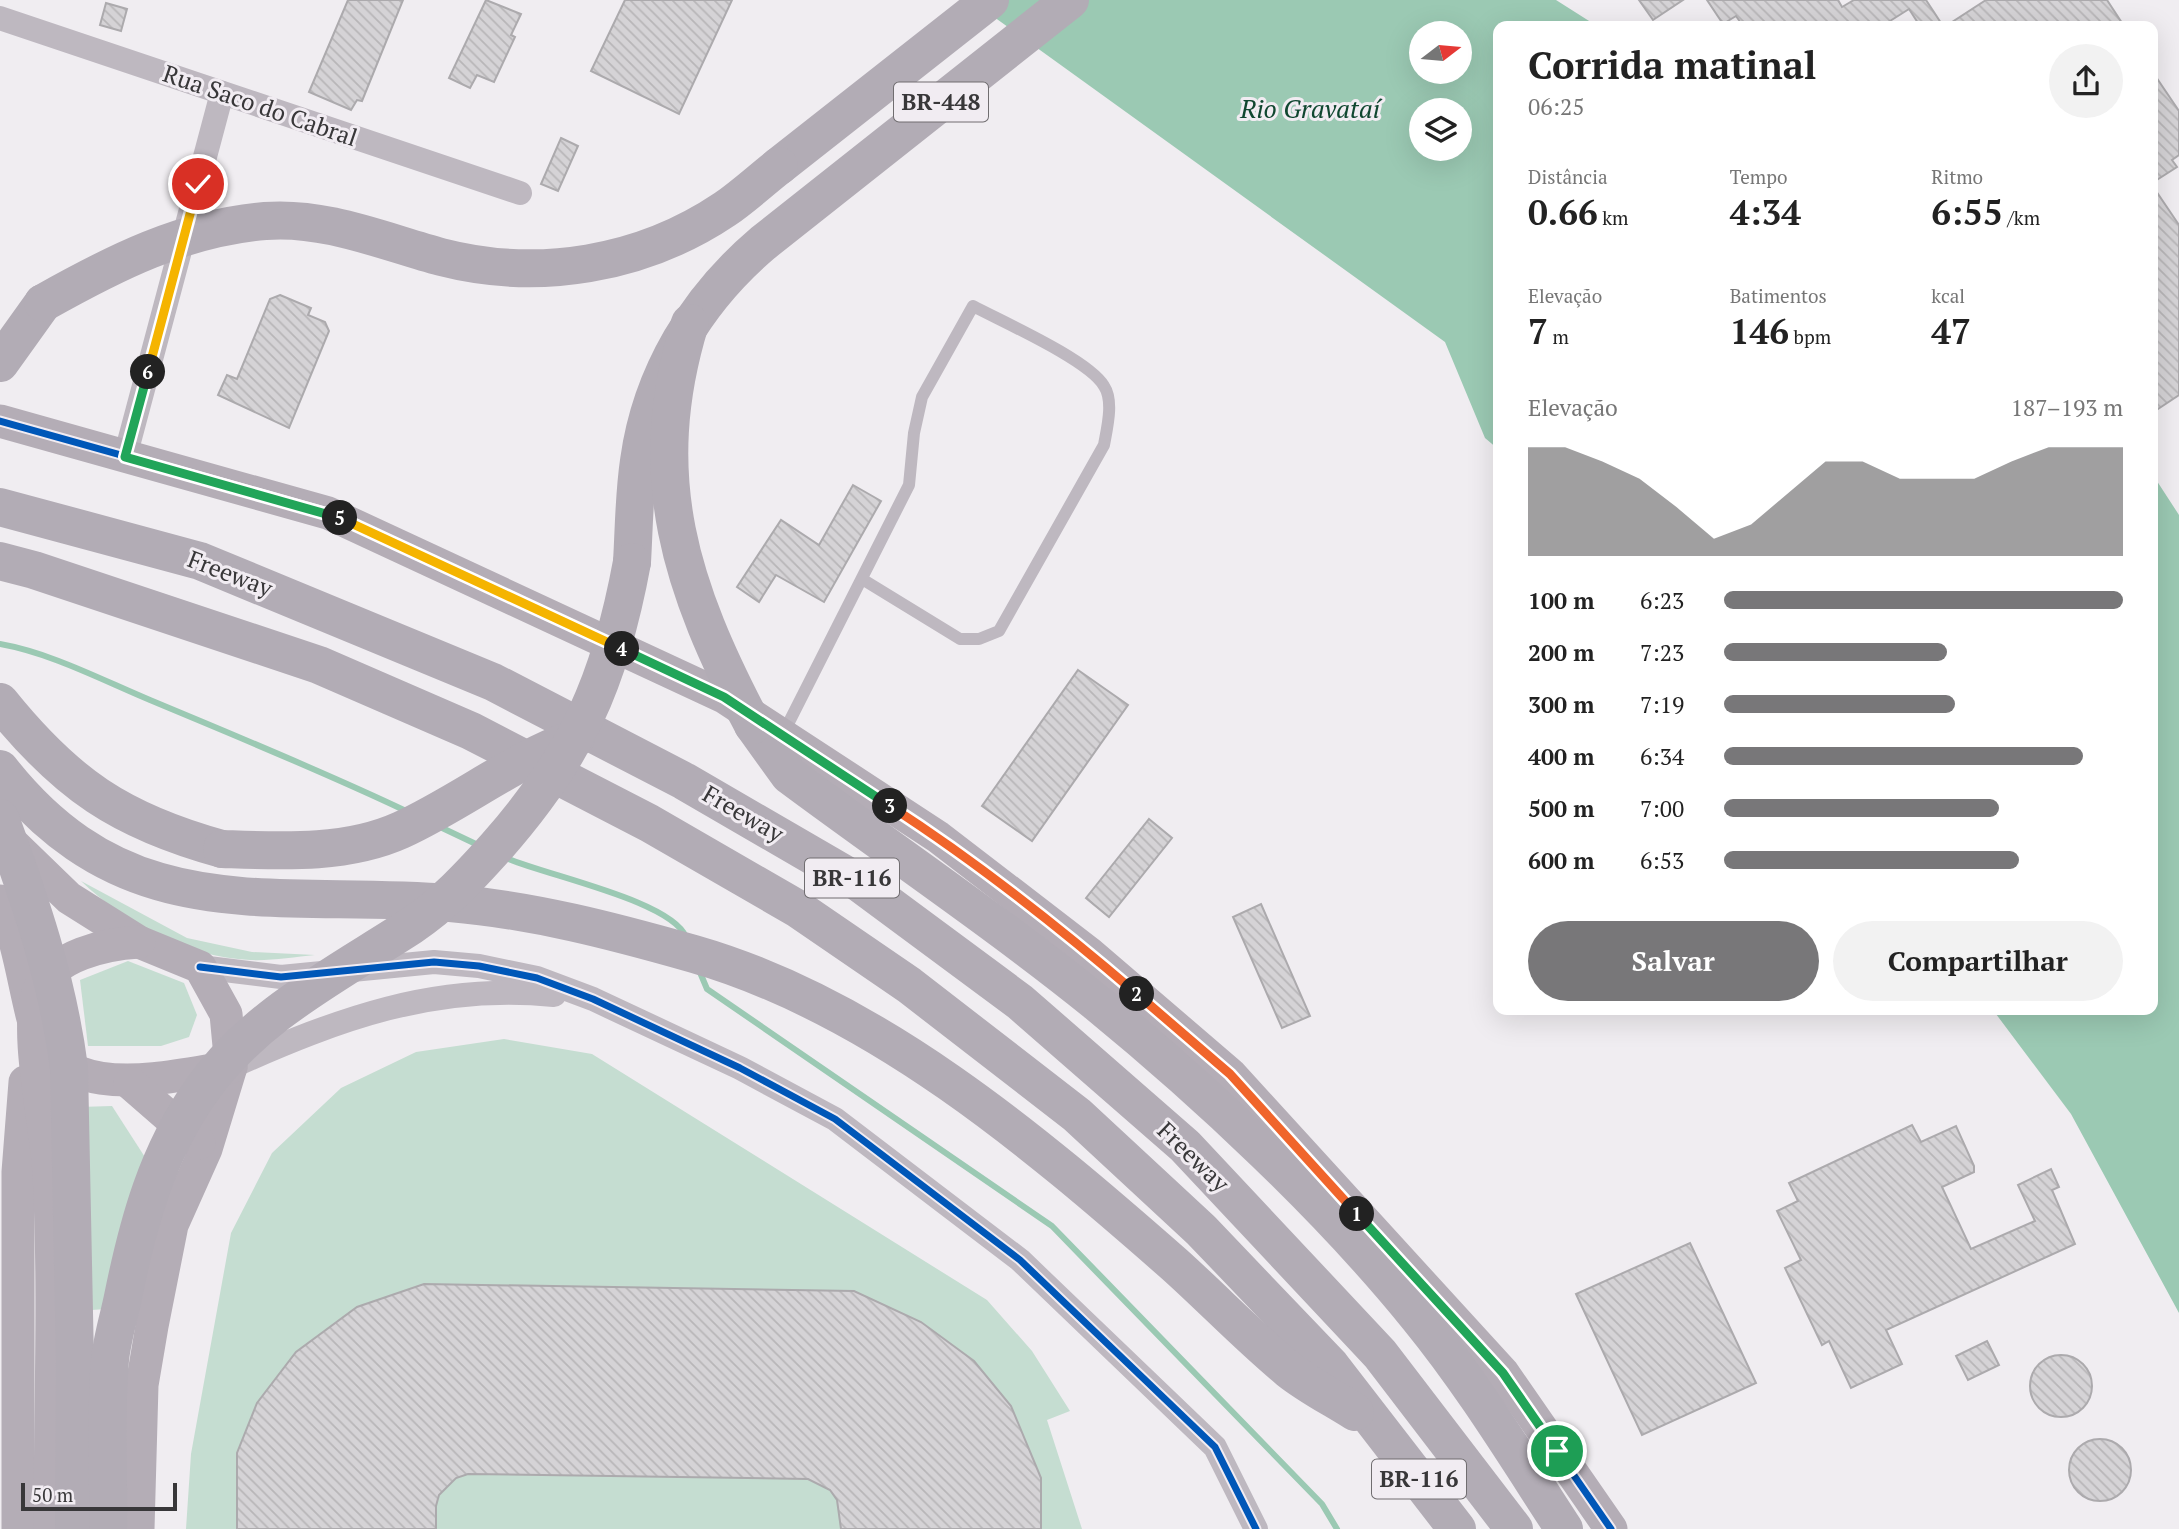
<!DOCTYPE html>
<html lang="pt">
<meta charset="utf-8">
<style>
body{margin:0;font-family:"PT Serif",serif;background:#f2f2f2;color:#222;height:100vh;display:flex;flex-direction:column;font-size:26px;white-space:nowrap}
*{box-sizing:border-box;margin:0}
p{font-size:23px;color:#767676}
.icon{flex:none;width:38px;height:38px;fill:none;stroke:currentColor;stroke-width:2;stroke-linecap:round;stroke-linejoin:round}
.map{position:relative;flex:1;overflow:hidden}
.sheet{position:absolute;left:1493px;top:21px;width:665px;height:994px;display:flex;flex-direction:column;background:#fff;border-radius:14px;box-shadow:0 7px 28px #0002}
.sheet>*{flex:none}
.needle{width:46px;rotate:74deg}
.tools{position:absolute;left:1409px;top:21px;display:grid;gap:14px}
.tools a{display:grid;place-items:center;width:63px;height:63px;border-radius:50%;background:#fff;box-shadow:0 7px 28px #0002;font-size:35px}
.scale{position:absolute;left:21px;bottom:18px;width:156px;box-sizing:border-box;padding-left:7px;border:4px solid #383739;border-top:0;font-size:19px;line-height:24px;white-space:nowrap;color:#383739;-webkit-text-stroke:5px #f1ecf2;paint-order:stroke}
.pin{position:absolute;display:grid;place-items:center;width:60px;height:60px;color:#fff;margin:-30px;border:4px solid #fff;border-radius:50%;box-shadow:0 2px 7px #0007}
.km{position:absolute;width:35px;height:35px;margin:-18px;border-radius:50%;background:#222;color:#fff;font-size:19px;line-height:35px;text-align:center}
.round{display:grid;place-items:center;flex:none;width:74px;height:74px;border-radius:37px;background:#f2f2f2}
.summary{display:flex;align-items:center;justify-content:space-between;height:119px;padding:0 35px}
h1{font-size:38px;font-weight:700;line-height:52px}
.metrics{display:grid;grid-template-columns:repeat(3,1fr);gap:10px;height:119px;padding:7px 35px}
.metrics div{display:grid;align-content:center}
.metrics b{font-size:35px;font-weight:700}
.metrics small{font-size:19px;font-weight:400}
.metrics p{font-size:19px}
.chart{height:196px;padding:14px 35px}
.chart p{display:flex;justify-content:space-between}
.chart svg{width:100%;height:126px;margin-top:7px;fill:#787779;opacity:.7}
.button{display:flex;gap:14px;margin-top:auto;padding:14px 35px}
.button a{flex:1;height:80px;border-radius:42px;background:#787779;color:#fff;font-size:28px;font-weight:700;line-height:80px;text-align:center}
.button a+a{background:#f2f2f2;color:#222}
ul{padding:0 35px;list-style:none;font-size:23px}
li{display:grid;grid-template-columns:112px 84px 1fr;align-items:center;height:52px}
li i{height:18px;border-radius:9px;background:#787779}
.map>svg:first-child{display:block}
.grass{fill:#c5ddd1}
.water{fill:#9bc9b3;fill-rule:evenodd}
.lines{fill:none;stroke-linecap:round;stroke-linejoin:round}
.stream{stroke:#9bc9b3;stroke-width:6}
.building{fill:url(#building-back-hatch);stroke:#acaaad;stroke-width:2}
.lane{stroke:#beb8c0;stroke-width:12}
.street{stroke:#beb8c0;stroke-width:24}
.secondary{stroke:#b4adb6;stroke-width:33}
.highway{stroke:#b2acb5;stroke-width:38}
.highway-bridge{stroke:#b2acb5;stroke-width:38}
.cycleway-casing{stroke:#f1ecf2;stroke-width:11}
.cycleway{stroke:#0057b8;stroke-width:7}
.split-1-casing{stroke:#fff;stroke-width:14}
.split-2-casing{stroke:#fff;stroke-width:14}
.split-3-casing{stroke:#fff;stroke-width:14}
.split-4-casing{stroke:#fff;stroke-width:14}
.split-5-casing{stroke:#fff;stroke-width:14}
.split-6-casing{stroke:#fff;stroke-width:14}
.split-7-casing{stroke:#fff;stroke-width:14}
.split-1{stroke:#22a559;stroke-width:9}
.split-2{stroke:#f0652b;stroke-width:9}
.split-3{stroke:#f0652b;stroke-width:9}
.split-4{stroke:#22a559;stroke-width:9}
.split-5{stroke:#f5b400;stroke-width:9}
.split-6{stroke:#22a559;stroke-width:9}
.split-7{stroke:#f5b400;stroke-width:9}
.labels{text-anchor:middle;stroke-width:6;stroke-linejoin:round;paint-order:stroke}
.shield{fill:#f1ecf2;stroke:#706d70;stroke-width:2}
.shield-label{font-size:23px;font-weight:bold;fill:#383739}
.street-label{font-size:24px;fill:#383739;stroke:#f1ecf2}
.water-label{font-size:26px;font-style:italic;fill:#104730;stroke:#f1ecf2}
</style>
<div class="map">
<svg width="2179" height="1529" viewBox="0 0 2179 1529">
<defs>
<pattern id="building-back-hatch" width="6" height="6" patternUnits="userSpaceOnUse" patternTransform="scale(1.75)"><rect width="6" height="6" fill="#d5d3d6"/><path d="M-1 5l2 2M0 0l6 6M5-1l2 2" fill="none" stroke="#b8b6b8"/></pattern>
</defs>
<rect width="100%" height="100%" fill="#f0edf1"/>
<g class="grass">
<path d="M81 881 187 938 252 952 315 955C294 957 271 961 250 960 186 957 126 924 81 881Z"/>
<polygon points="128,961 184,983 197,1015 189,1037 161,1046 88,1046 80,980"/>
<polygon points="504,1039 592,1054 987,1300 1032,1351 1070,1411 1047,1420 1082,1529 186,1529 191,1454 231,1233 272,1153 341,1088 416,1052"/>
<polygon points="112,1106 150,1165 119,1308 92,1310 79,1107"/>
</g>
<g class="water">
<path d="M966 0H1556L1597 26H1498V449L1485 438 1445 342 976 4ZM1421 33H1460V72H1421ZM1421 110H1460V149H1421Z"/>
<polygon points="2153,475 2179,515 2179,1313 2071,1114 1993,1010 2152,1010"/>
</g>
<g class="lines">
<g class="stream">
<path d="M0 644C51 653 102 680 150 700 236 736 322 771 406 811"/>
<polyline points="438,826 478,845"/>
<path d="M504 857C543 875 671 900 686 937"/>
<polyline points="699,970 707,989 1052,1226 1322,1504 1337,1529"/>
</g>
</g>
<g class="building">
<polygon points="348,0 403,0 362,101 357,100 351,110 309,92"/>
<polygon points="486,0 521,14 511,35 515,37 494,82 477,75 470,88 449,78"/>
<polygon points="625,0 732,0 679,114 591,71"/>
<polygon points="1639,0 1683,0 1653,20"/>
<polygon points="1707,0 1838,0 1842,7 1854,0 1926,0 1943,26 1920,26 1909,9 1882,26 1743,26 1736,16 1723,24"/>
<polygon points="1986,0 2107,0 2124,26 1946,26"/>
<polygon points="106,3 127,9 121,31 100,25"/>
<polygon points="2152,71 2179,111 2179,155 2172,160 2177,167 2152,183"/>
<polygon points="561,138 578,146 558,191 541,184"/>
<polygon points="2152,185 2179,225 2179,395 2152,413"/>
<polygon points="280,295 311,308 308,315 325,322 329,331 289,428 218,395 227,375 237,379 270,299"/>
<polygon points="853,485 881,501 824,602 776,575 759,602 737,587 781,520 819,545"/>
<polygon points="1078,670 1128,705 1032,841 982,806"/>
<polygon points="1149,819 1172,838 1109,917 1086,898"/>
<polygon points="1261,904 1310,1016 1282,1028 1233,917"/>
<polygon points="1912,1125 1921,1142 1956,1126 1974,1166 1974,1172 1942,1187 1971,1249 2035,1221 2018,1185 2051,1169 2059,1187 2052,1190 2075,1244 1886,1330 1902,1364 1851,1388 1829,1341 1822,1345 1785,1268 1801,1260 1777,1211 1798,1201 1789,1183"/>
<polygon points="1690,1243 1756,1383 1642,1435 1576,1294"/>
<polygon points="424,1284 854,1291 921,1322 974,1361 1011,1406 1041,1478 1041,1529 841,1529 837,1500 830,1490 808,1479 468,1474 456,1478 439,1495 436,1506 436,1529 237,1529 237,1453 257,1403 296,1352 357,1307"/>
<polygon points="1987,1341 1999,1365 1968,1380 1956,1356"/>
<circle cx="2061" cy="1386" r="31"/>
<circle cx="2100" cy="1470" r="31"/>
</g>
<g class="lines">
<path class="lane" d="M783 734 909 485 914 433 922 397 973 306C1003 322 1089 360 1104 386 1114 401 1107 428 1104 445L999 631 979 639H960L862 579"/>
<g class="street">
<polyline points="0,18 520,193"/>
<polyline points="125,457 222,93"/>
<polyline points="200,967 281,977 434,962 479,966 537,978 593,999 740,1068 835,1119 1020,1260 1215,1447 1256,1529"/>
<path d="M231 1067C338 1019 434 983 554 995"/>
</g>
<g class="secondary">
<polyline points="0,421 328,513 724,697 938,837 1089,953 1230,1074 1503,1373 1611,1529"/>
<polyline points="7,838 69,898 139,942 200,967 226,1014 231,1067 206,1149 172,1225 152,1326 142,1385 138,1529"/>
<path d="M0 901C18 938 22 975 32 1015 54 1108 163 1077 231 1067"/>
<polyline points="130,1083 199,1143"/>
<polyline points="18,1529 18,1172 25,1082"/>
<path d="M50 1529C50 1411 55 1292 49 1174 47 1129 23 1028 39 990 53 955 106 944 139 942"/>
</g>
<g class="highway">
<polyline points="779,166 990,0"/>
<polyline points="0,363 43,303"/>
<polyline points="0,507 200,561 493,682 684,781 858,882 1020,1002 1185,1146 1380,1354 1514,1529"/>
<polyline points="0,561 34,570 319,665 471,731 649,823 798,909 909,985 1077,1115 1201,1230 1331,1366 1457,1529"/>
<path d="M632 562C634 529 634 494 639 461 651 374 697 299 763 243L1070 0"/>
<path d="M0 702C66 784 120 821 222 849"/>
<path d="M753 725 789 775C891 851 998 923 1097 1003 1207 1093 1329 1207 1418 1317 1472 1383 1517 1457 1564 1529"/>
<path d="M0 769C128 932 271 889 450 903 533 910 613 931 694 954 875 1006 1035 1142 1174 1264 1213 1299 1249 1337 1289 1370 1309 1386 1333 1398 1355 1412"/>
</g>
<g class="highway-bridge">
<path d="M43 303C114 263 183 228 265 221 325 216 385 242 441 257 538 282 642 265 725 209 744 196 761 180 779 166"/>
<path d="M690 323C643 477 681 588 753 725"/>
<path d="M0 818C30 900 58 981 69 1068L75 1361 74 1529"/>
<path d="M222 849C280 851 346 855 401 830 462 802 513 760 576 738"/>
<path d="M108 1529C109 1473 105 1415 110 1360 112 1339 119 1317 123 1297 138 1223 157 1153 201 1091 252 1017 337 974 411 926 444 904 470 876 496 847 577 755 610 682 632 562"/>
</g>
<defs>
<g id="cycleway">
<polyline points="0,421 328,513 724,697 938,837 1089,953 1230,1074 1503,1373 1611,1529"/>
<polyline points="200,967 281,977 434,962 479,966 537,978 593,999 740,1068 835,1119 1020,1260 1215,1447 1256,1529"/>
</g>
</defs>
<use href="#cycleway" class="cycleway-casing"/>
<use href="#cycleway" class="cycleway"/>
</g>
<g class="lines">
<defs>
<polyline id="split-1" points="1357,1214 1503,1373 1557,1451"/>
<polyline id="split-2" points="1137,994 1230,1074 1357,1214"/>
<path id="split-3" d="M890 806C977 862 1059 927 1137 994"/>
<polyline id="split-4" points="622,649 724,697 890,806"/>
<polyline id="split-5" points="340,518 622,649"/>
<polyline id="split-6" points="148,372 125,457 340,518"/>
<polyline id="split-7" points="148,372 198,184"/>
</defs>
<use href="#split-1" class="split-1-casing"/>
<use href="#split-2" class="split-2-casing"/>
<use href="#split-3" class="split-3-casing"/>
<use href="#split-4" class="split-4-casing"/>
<use href="#split-5" class="split-5-casing"/>
<use href="#split-6" class="split-6-casing"/>
<use href="#split-7" class="split-7-casing"/>
<use href="#split-1" class="split-1"/>
<use href="#split-2" class="split-2"/>
<use href="#split-3" class="split-3"/>
<use href="#split-4" class="split-4"/>
<use href="#split-5" class="split-5"/>
<use href="#split-6" class="split-6"/>
<use href="#split-7" class="split-7"/>
</g>
<g class="labels">
<g class="shield">
<rect x="894" y="82.5" width="94" height="39" rx="5"/>
<rect x="805" y="858.5" width="94" height="39" rx="5"/>
<rect x="1372" y="1459.5" width="94" height="39" rx="5"/>
</g>
<g class="shield-label">
<text x="941" y="110">BR-448</text>
<text x="852" y="886">BR-116</text>
<text x="1419" y="1487">BR-116</text>
</g>
<g class="street-label">
<text transform="translate(260 106) rotate(19)" y="8">Rua Saco do Cabral</text>
<text transform="translate(230 574) rotate(21)" y="8">Freeway</text>
<text transform="translate(743 814) rotate(30)" y="8">Freeway</text>
<text transform="translate(1193 1157) rotate(44)" y="8">Freeway</text>
</g>
<g class="water-label">
<text x="1310" y="118">Rio Gravataí</text>
</g>
</g>
</svg>
<div class="tools">
<a><svg class="needle" viewBox="-14 -14 28 28"><path d="M0-13l5 13h-10z" fill="#e53935"/><path d="M0 13l5-13h-10z" fill="#767676"/></svg></a>
<a><svg class="icon" aria-label="layers" viewBox="0 0 24 24"><path d="M12 4l9 5-9 5-9-5zM3 14l9 5 9-5"/></svg></a>
</div>
<div class="scale">50 m</div>
<div class="pin" style="left:1557px;top:1451px;background:#1e9e55"><svg class="icon" aria-label="arrive" viewBox="0 0 24 24"><path d="M6 21V4h12l-3 4 3 4H6"/></svg></div>
<div class="pin" style="left:198px;top:184px;background:#d93025"><svg class="icon" aria-label="check" viewBox="0 0 24 24"><path d="M5 12l5 5 9-10"/></svg></div>
<b class="km" style="left:1357px;top:1214px">1</b>
<b class="km" style="left:1137px;top:994px">2</b>
<b class="km" style="left:890px;top:806px">3</b>
<b class="km" style="left:622px;top:649px">4</b>
<b class="km" style="left:340px;top:518px">5</b>
<b class="km" style="left:148px;top:372px">6</b>
<section class="sheet">
<div class="summary"><div><h1>Corrida matinal</h1><p>06:25</p></div><a class="round"><svg class="icon" aria-label="share" viewBox="0 0 24 24"><path d="M12 15V3M7 8l5-5 5 5M5 13v7h14v-7"/></svg></a></div>
<div class="metrics">
<div><p>Distância</p><b>0.66<small> km</small></b></div>
<div><p>Tempo</p><b>4:34</b></div>
<div><p>Ritmo</p><b>6:55<small> /km</small></b></div>
</div>
<div class="metrics">
<div><p>Elevação</p><b>7<small> m</small></b></div>
<div><p>Batimentos</p><b>146<small> bpm</small></b></div>
<div><p>kcal</p><b>47</b></div>
</div>
<div class="chart"><p><span>Elevação</span>187–193 m</p>
<svg viewBox="0 0 160 44" preserveAspectRatio="none"><path d="M0 44V6L10 6L20 11L30 17L40 27L50 38L60 33L70 22L80 11L90 11L100 17L110 17L120 17L130 11L140 6L150 6L160 6V44z"/></svg>
</div>
<ul>
<li><b>100 m</b>6:23<i style="width:100%"></i></li>
<li><b>200 m</b>7:23<i style="width:56%"></i></li>
<li><b>300 m</b>7:19<i style="width:58%"></i></li>
<li><b>400 m</b>6:34<i style="width:90%"></i></li>
<li><b>500 m</b>7:00<i style="width:69%"></i></li>
<li><b>600 m</b>6:53<i style="width:74%"></i></li>
</ul>
<div class="button"><a>Salvar</a><a>Compartilhar</a></div>
</section>
</div>
